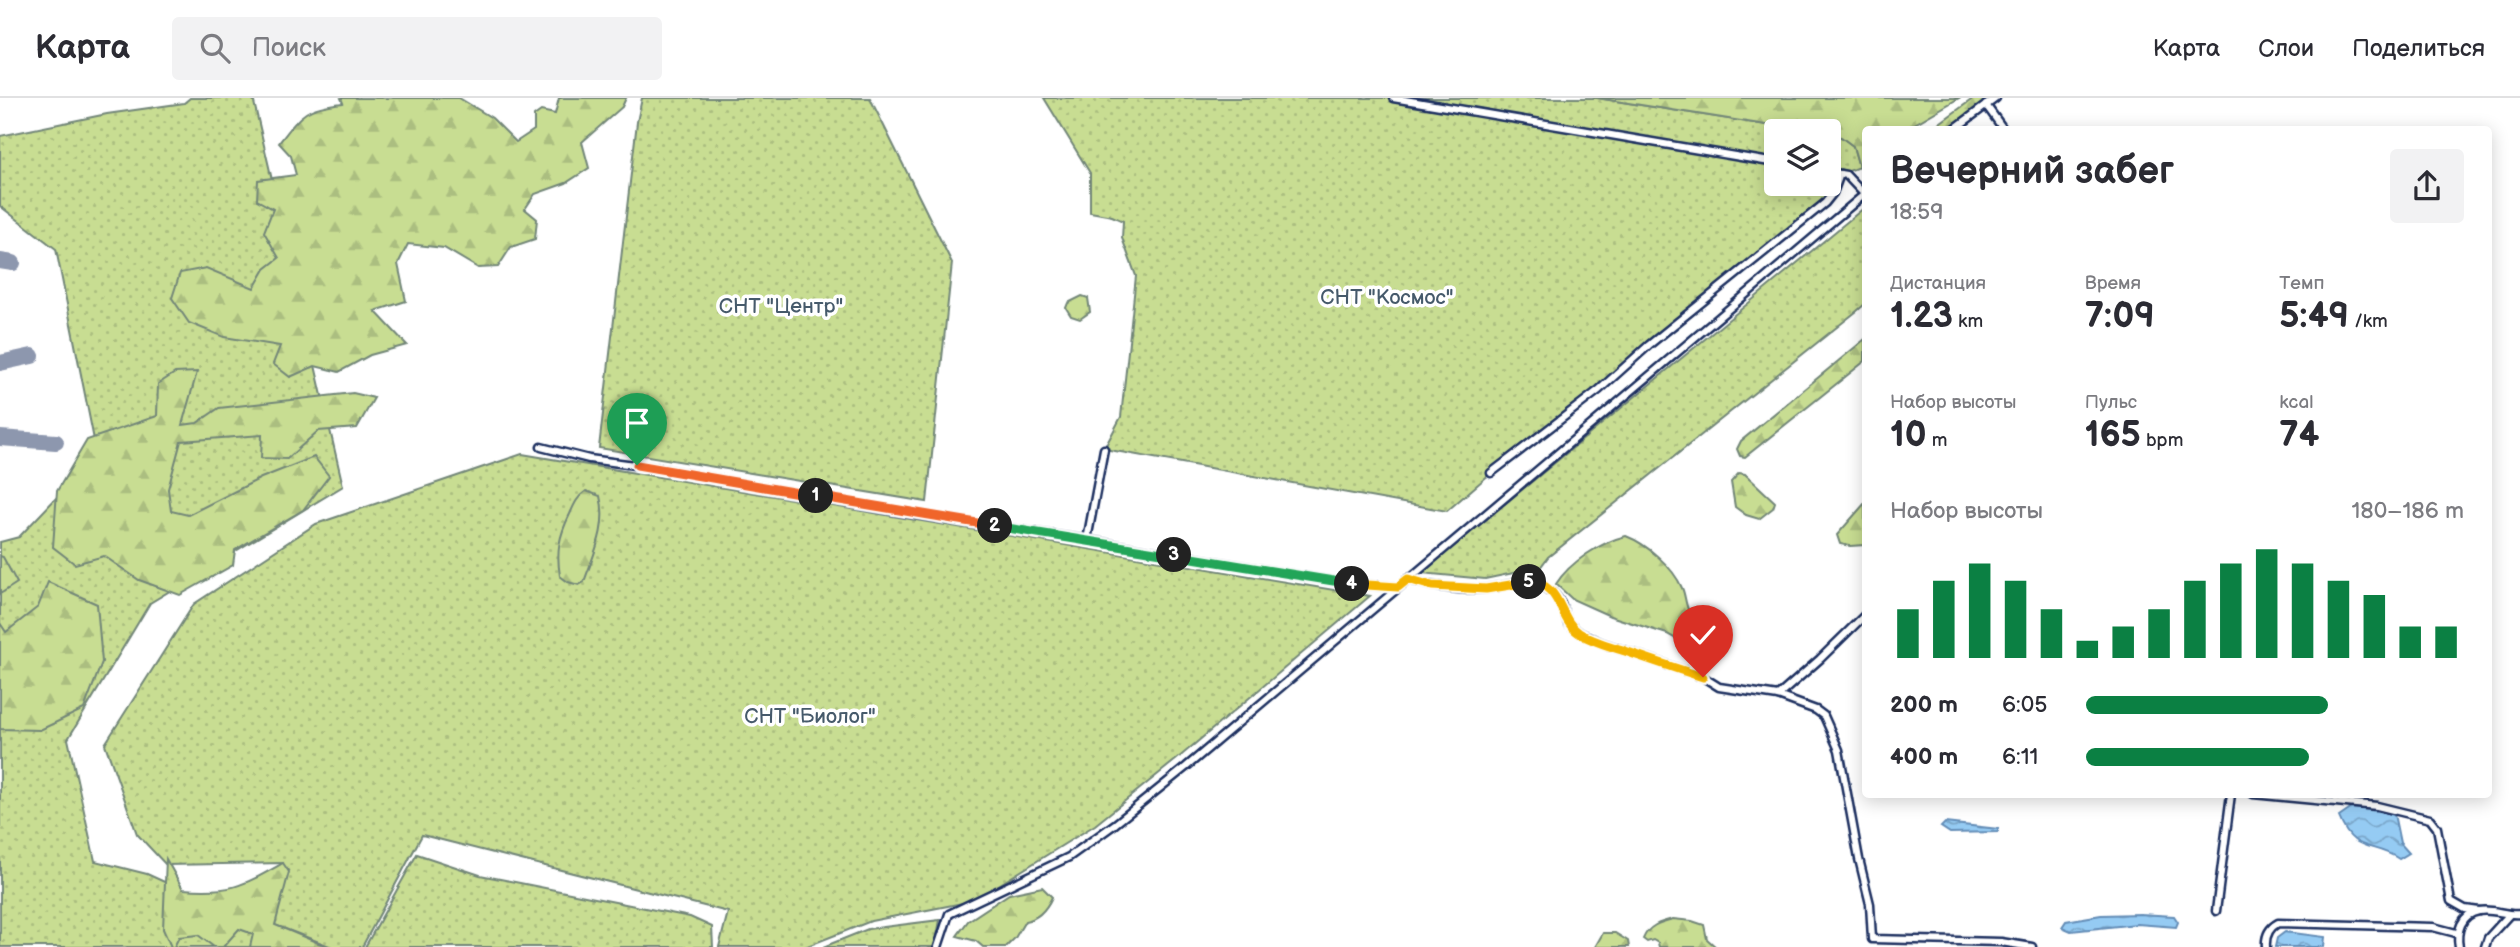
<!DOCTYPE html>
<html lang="ru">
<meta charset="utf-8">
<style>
body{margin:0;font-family:"Balsamiq Sans",sans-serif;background:#f2f2f3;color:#2b2b33;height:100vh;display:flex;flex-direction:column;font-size:26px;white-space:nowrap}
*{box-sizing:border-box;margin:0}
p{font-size:23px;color:#7c7c81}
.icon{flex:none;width:38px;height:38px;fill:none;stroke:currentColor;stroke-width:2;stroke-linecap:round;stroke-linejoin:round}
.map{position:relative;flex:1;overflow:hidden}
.side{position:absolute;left:1862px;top:28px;width:630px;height:672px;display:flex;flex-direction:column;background:#fff;border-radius:7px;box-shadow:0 4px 18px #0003}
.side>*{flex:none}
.buttons{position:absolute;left:1764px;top:21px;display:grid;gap:14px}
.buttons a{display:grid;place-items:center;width:77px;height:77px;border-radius:7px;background:#fff;box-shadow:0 4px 18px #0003;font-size:35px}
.pin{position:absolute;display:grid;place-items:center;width:60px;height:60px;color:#fff;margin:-72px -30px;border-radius:50% 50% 50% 0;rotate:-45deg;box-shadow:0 0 7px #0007}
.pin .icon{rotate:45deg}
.km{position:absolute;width:35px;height:35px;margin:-18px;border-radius:50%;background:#222;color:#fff;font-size:19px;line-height:35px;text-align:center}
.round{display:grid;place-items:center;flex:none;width:74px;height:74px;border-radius:7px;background:#f2f2f3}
.overview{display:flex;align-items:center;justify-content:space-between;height:119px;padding:0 28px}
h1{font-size:38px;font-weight:600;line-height:52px}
.figures{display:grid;grid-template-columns:repeat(3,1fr);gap:10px;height:119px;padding:7px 28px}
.figures div{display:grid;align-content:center}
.figures b{font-size:35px;font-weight:600}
.figures small{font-size:19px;font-weight:400}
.figures p{font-size:19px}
.chart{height:196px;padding:14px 28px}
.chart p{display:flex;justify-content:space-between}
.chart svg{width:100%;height:126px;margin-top:7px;stroke:#0b8043;stroke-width:6}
ul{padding:0 28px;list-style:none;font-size:23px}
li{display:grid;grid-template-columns:112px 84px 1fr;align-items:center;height:52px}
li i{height:18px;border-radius:9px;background:#0b8043}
header{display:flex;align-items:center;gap:42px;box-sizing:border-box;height:98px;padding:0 35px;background:#fff;border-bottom:2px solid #e1e1e2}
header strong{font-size:33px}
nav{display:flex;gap:38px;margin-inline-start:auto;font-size:24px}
.search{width:490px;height:63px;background:#f2f2f3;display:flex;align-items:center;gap:18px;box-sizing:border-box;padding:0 24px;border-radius:7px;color:#7c7c81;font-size:26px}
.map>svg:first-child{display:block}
.green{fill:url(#green-dots);stroke:#728678;stroke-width:2}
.forest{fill:url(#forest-firs);stroke:#728678;stroke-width:2}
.water{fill:url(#water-waves);stroke:#648db7;stroke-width:2}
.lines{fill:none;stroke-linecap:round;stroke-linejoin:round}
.taxiway{stroke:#8d97ae;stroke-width:16}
.minor-casing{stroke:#1b2f5e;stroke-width:11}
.minor{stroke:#fff;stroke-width:6}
.split-1-casing{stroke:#fff;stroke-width:14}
.split-2-casing{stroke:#fff;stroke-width:14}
.split-3-casing{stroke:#fff;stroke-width:14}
.split-4-casing{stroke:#fff;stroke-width:14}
.split-5-casing{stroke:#fff;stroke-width:14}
.split-6-casing{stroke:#fff;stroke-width:14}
.split-1{stroke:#f0652b;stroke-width:9}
.split-2{stroke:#f0652b;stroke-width:9}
.split-3{stroke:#22a559;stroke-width:9}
.split-4{stroke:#22a559;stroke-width:9}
.split-5{stroke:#f5b400;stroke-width:9}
.split-6{stroke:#f5b400;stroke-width:9}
.labels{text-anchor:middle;stroke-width:7;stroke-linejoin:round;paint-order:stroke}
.park-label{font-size:21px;fill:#465a6b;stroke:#fff}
</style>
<header>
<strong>Карта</strong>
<div class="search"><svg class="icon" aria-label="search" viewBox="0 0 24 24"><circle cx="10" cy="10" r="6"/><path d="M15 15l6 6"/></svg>Поиск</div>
<nav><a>Карта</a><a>Слои</a><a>Поделиться</a></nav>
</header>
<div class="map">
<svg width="2520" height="849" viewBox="0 0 2520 849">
<defs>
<pattern id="green-dots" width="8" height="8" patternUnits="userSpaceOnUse" patternTransform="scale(1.75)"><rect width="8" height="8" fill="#c8dd92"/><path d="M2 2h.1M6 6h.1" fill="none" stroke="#abbe80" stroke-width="1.8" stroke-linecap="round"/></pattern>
<pattern id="forest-firs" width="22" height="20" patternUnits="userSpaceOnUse" patternTransform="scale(1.75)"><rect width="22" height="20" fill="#c8dd92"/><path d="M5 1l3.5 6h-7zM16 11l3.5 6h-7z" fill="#abbe80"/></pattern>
<pattern id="water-waves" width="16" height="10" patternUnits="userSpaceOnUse" patternTransform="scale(1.75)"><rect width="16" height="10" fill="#95cbf3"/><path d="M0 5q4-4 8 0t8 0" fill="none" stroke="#79a5c8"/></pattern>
</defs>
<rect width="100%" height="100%" fill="#fff"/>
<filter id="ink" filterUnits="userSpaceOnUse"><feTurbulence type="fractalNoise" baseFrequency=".0143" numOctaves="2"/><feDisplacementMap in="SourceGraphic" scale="14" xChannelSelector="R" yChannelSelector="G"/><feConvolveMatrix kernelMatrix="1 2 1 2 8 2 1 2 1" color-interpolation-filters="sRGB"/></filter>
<g filter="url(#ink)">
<g class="green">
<polygon points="190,0 253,0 343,388 150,505 68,641 95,763 147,776 307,849 0,849 0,444 19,439 97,357 56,151 0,108 0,38 107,16 184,5"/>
<polygon points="642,0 870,0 952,165 927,404 599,350 637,24"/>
<polygon points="1044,0 1597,0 1804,33 1776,33 1776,86 1829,86 1829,37 1841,39 1853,48 1859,69 1841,76 1833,95 1599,292 1491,375 1447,413 1104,351 1121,319 1136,178 1122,140 1123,123 1112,118 1090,114 1090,75"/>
<polygon points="1865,109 1865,206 1857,213 1548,459 1537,474 1523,473 1485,481 1421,475"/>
<polygon points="522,356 1370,498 1177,661 1095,727 973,803 871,823 805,849 719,849 728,814 422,737 362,849 332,849 275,827 283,765 166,767 137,736 105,646 194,506 316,426"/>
<polygon points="417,756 480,777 690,819 712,829 713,849 365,849"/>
<polygon points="940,822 935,849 823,849 868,831"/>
</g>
<g class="forest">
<path d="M341 0H459L492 20 516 44 534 32V18L541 13 555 16 559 0H626L622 9 582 44 589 70 566 85 535 96 525 111 537 121 535 141 511 149 498 169 478 170 444 150 408 146 398 166 406 203 375 213 407 247 370 257 339 274 315 268 290 279 273 266 280 248 224 239 189 225 172 200 180 175 206 170 254 190 265 171 279 160 264 134 273 111 257 102 258 82 296 77 291 58 279 45C301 16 305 9 343 5Z"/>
<polygon points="1597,0 1959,0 1906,31 1866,32 1865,65 1859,69 1853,48 1841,39 1829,37 1829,33 1804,33"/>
<polygon points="1974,0 1991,0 1948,31 1930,32"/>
<polygon points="1082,198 1088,200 1090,214 1080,221 1071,218 1066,210 1068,205"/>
<polygon points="1865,241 1865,263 1745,359 1740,358 1737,351 1741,343"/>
<polygon points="197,274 182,327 197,325 219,310 353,295 374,300 357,330 318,333 287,361 261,360 262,337 181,343 168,391 171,413 188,417 261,380 314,359 329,378 303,412 235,452 233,467 180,497 139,482 104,458 75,466 53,449 57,393 87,342 157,318 158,286 175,275"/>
<polygon points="1739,375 1745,376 1775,404 1773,410 1759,421 1746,417 1735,409 1731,384"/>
<path d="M586 393 600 398C608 429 594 455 584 484L579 487 568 484 560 478C556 454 559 438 570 416 574 407 577 399 586 393Z"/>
<polygon points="1865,405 1865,447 1850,448 1840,446 1837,437"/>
<path d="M1626 438C1647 446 1673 469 1682 490 1685 496 1685 504 1688 511 1693 527 1702 541 1712 555L1710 560 1667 536 1610 518 1572 501 1556 486C1570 464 1601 444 1626 438Z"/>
<polygon points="0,458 3,459 17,485 0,496"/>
<polygon points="48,484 97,506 102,564 84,611 40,632 0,631 0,525 6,534 38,509"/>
<path d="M166 761 183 791C232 795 242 788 283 765L289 774 275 827 328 849H250L253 836 239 831 223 849H214L198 837 179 839 174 849H171L163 831Z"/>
<path d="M1042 789 1052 799C1046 812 1038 821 1025 823L1015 840 1006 849H983L976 843 957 838 968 823 1009 796Z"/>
<path d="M1673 821 1692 823 1704 827 1707 841 1716 849H1659L1658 845 1653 842 1647 844 1643 841C1648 828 1660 824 1673 821Z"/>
<polygon points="1603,835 1615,835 1628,843 1629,849 1595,849"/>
</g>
<g class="water">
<path d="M2352 710 2376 712 2394 716 2400 745 2409 755 2399 761C2372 743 2354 757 2339 719Z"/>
<polygon points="1945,725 1998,731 1998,734 1950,735 1941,729"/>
<polygon points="2140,816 2174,818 2178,824 2176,829 2137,826 2071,833 2062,829 2066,823 2101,817"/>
<polygon points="2285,834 2325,839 2324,849 2275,849 2277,840"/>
</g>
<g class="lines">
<g class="taxiway">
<polyline points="0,163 13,165"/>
<polyline points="0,265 32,258"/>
<polyline points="0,340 56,344"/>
</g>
<defs>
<g id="minor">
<polyline points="1393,0 1776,65"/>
<polyline points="1986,7 2004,32"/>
<polyline points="1953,32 1996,0"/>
<polyline points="1829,74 1846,77 1864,96"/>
<polyline points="541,349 589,361 650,369 913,416 1087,442 1350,486 1398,489"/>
<polyline points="1491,375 1599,292 1649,247 1825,105 1833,95 1840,76"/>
<polyline points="1087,442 1104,351"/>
<polyline points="1407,481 1432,488 1459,491 1485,491 1524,484 1537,484 1554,496 1561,505 1568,525 1580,535 1602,545 1703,579 1719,589 1778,598 1816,612 1824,618 1839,652 1859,761 1870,806 1872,841 2001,844 2032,849"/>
<polyline points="1778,598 1820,561 1866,516"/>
<polyline points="2253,696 2377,708 2430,721 2437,730 2451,803 2465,811 2479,813"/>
<polyline points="2216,813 2231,696"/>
<polyline points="938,849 949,816 1069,759 1115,726 1186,669 1866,95"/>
<path d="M2266 849C2265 838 2269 830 2278 825L2433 829 2456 835"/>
<path d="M2459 849C2456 834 2461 816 2479 813 2492 810 2507 818 2520 816"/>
<polyline points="2485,849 2488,840 2509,817"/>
</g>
</defs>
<use href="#minor" class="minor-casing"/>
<use href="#minor" class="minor"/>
</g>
</g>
<g class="lines" filter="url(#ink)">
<defs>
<polyline id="split-1" points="637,367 816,398"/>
<polyline id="split-2" points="816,398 995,428"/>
<polyline id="split-3" points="995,428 1174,457"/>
<polyline id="split-4" points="1174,457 1352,486"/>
<polyline id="split-5" points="1352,486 1398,489 1408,481 1432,488 1486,491 1529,484"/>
<path id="split-6" d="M1529 484C1562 485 1558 521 1579 535 1593 544 1610 548 1625 553 1651 562 1677 571 1703 579"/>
</defs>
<use href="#split-1" class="split-1-casing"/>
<use href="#split-2" class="split-2-casing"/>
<use href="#split-3" class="split-3-casing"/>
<use href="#split-4" class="split-4-casing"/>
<use href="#split-5" class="split-5-casing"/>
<use href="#split-6" class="split-6-casing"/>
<use href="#split-1" class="split-1"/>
<use href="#split-2" class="split-2"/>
<use href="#split-3" class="split-3"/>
<use href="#split-4" class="split-4"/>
<use href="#split-5" class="split-5"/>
<use href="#split-6" class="split-6"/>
</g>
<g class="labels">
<g class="park-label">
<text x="1387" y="206">СНТ "Космос"</text>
<text x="781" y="215">СНТ "Центр"</text>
<text x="810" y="625">СНТ "Биолог"</text>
</g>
</g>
</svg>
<div class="buttons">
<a><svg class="icon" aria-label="layers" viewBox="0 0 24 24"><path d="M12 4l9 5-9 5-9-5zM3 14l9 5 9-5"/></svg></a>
</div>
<div class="pin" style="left:637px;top:367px;background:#1e9e55"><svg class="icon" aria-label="arrive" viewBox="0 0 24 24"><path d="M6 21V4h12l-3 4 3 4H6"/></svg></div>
<div class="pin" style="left:1703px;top:579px;background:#d93025"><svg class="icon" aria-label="check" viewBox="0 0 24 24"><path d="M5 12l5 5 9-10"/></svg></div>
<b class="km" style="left:816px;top:398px">1</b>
<b class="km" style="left:995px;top:428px">2</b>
<b class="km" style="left:1174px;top:457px">3</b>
<b class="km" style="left:1352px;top:486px">4</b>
<b class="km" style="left:1529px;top:484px">5</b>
<section class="side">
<div class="overview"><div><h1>Вечерний забег</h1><p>18:59</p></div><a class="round"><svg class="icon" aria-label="share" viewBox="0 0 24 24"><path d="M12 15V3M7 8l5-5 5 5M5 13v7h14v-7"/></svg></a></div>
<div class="figures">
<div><p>Дистанция</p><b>1.23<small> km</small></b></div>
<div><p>Время</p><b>7:09</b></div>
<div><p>Темп</p><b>5:49<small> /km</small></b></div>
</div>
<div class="figures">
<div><p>Набор высоты</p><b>10<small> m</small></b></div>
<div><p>Пульс</p><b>165<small> bpm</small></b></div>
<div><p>kcal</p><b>74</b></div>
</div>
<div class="chart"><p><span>Набор высоты</span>180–186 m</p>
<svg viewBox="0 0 160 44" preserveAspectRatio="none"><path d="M5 44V27M15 44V17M25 44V11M35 44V17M45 44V27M55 44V38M65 44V33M75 44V27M85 44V17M95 44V11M105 44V6M115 44V11M125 44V17M135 44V22M145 44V33M155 44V33"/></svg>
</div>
<ul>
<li><b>200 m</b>6:05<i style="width:64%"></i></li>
<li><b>400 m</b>6:11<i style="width:59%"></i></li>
</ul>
</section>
</div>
